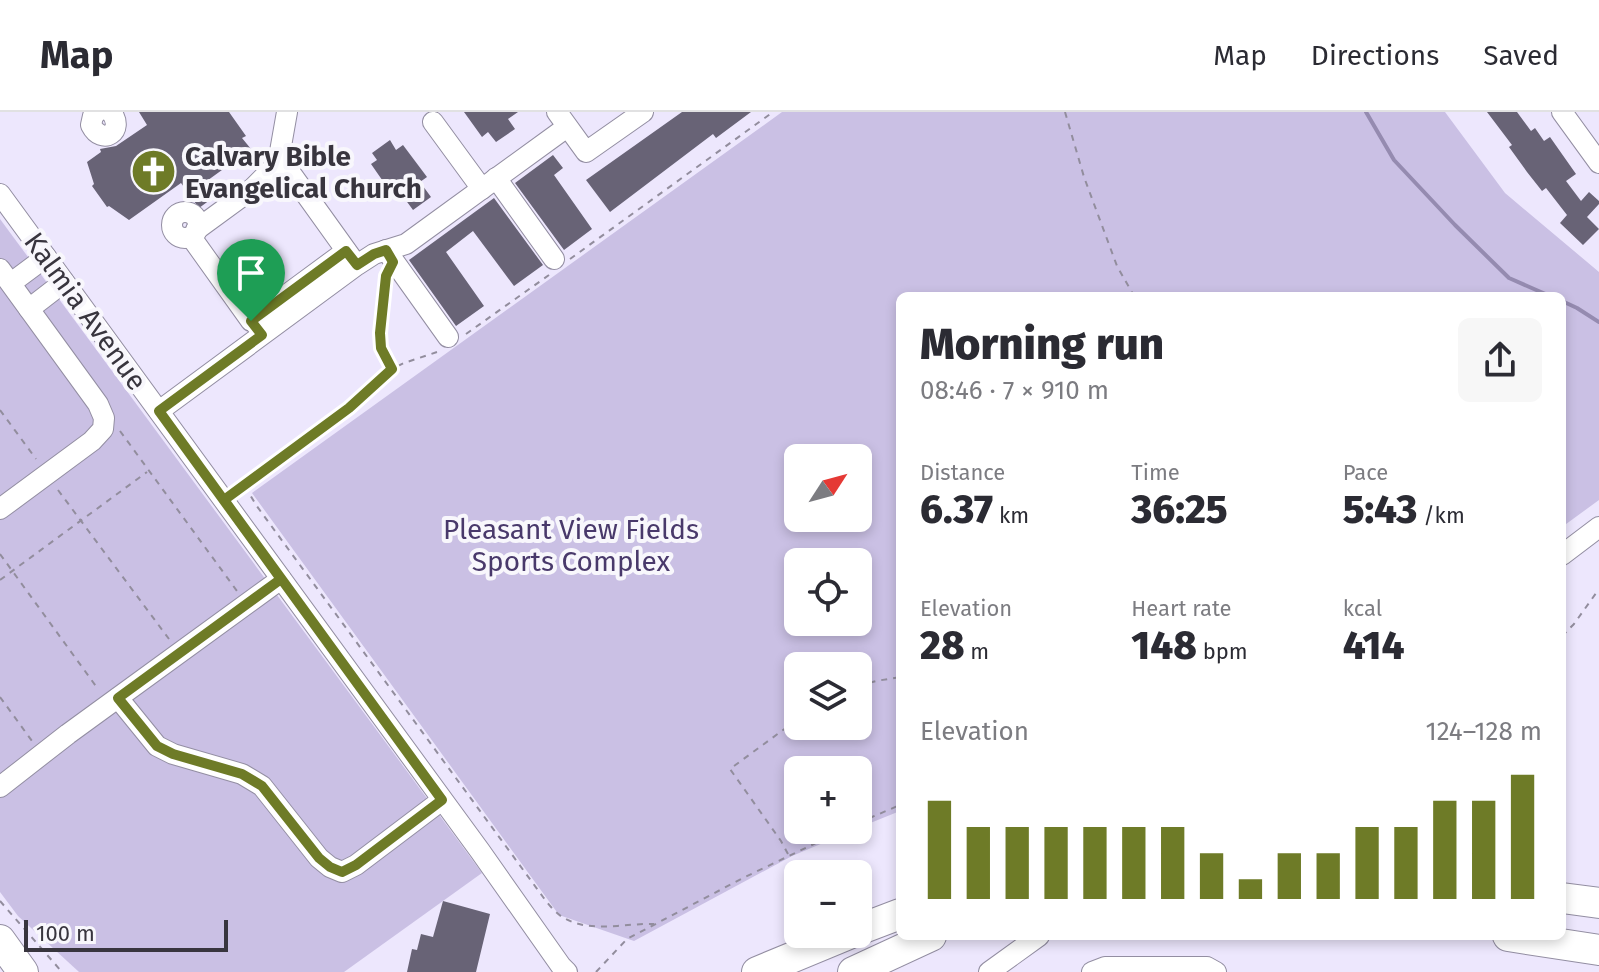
<!DOCTYPE html>
<meta charset="utf-8">
<style>
body{margin:0;font-family:"Fira Sans",sans-serif;background:#f7f7f7;color:#2b2b33;height:100vh;display:flex;flex-direction:column;font-size:30px;white-space:nowrap}
*{box-sizing:border-box;margin:0}
p{font-size:26px;color:#7c7c81}
.icon{flex:none;width:44px;height:44px;fill:none;stroke:currentColor;stroke-width:2;stroke-linecap:round;stroke-linejoin:round}
.map{position:relative;flex:1;overflow:hidden}
.drawer{position:absolute;left:896px;top:180px;width:670px;height:648px;display:flex;flex-direction:column;background:#fff;border-radius:12px;box-shadow:0 4px 12px #0003}
.drawer>*{flex:none}
.needle{width:52px;rotate:54deg}
.tools{position:absolute;left:784px;top:332px;display:grid;gap:16px}
.tools a{display:grid;place-items:center;width:88px;height:88px;border-radius:12px;background:#fff;box-shadow:0 4px 12px #0003;font-size:40px}
.scale{position:absolute;left:24px;bottom:20px;width:204px;box-sizing:border-box;padding-left:8px;border:4px solid #38353e;border-top:0;font-size:22px;line-height:28px;white-space:nowrap;color:#38353e;-webkit-text-stroke:6px #f8f7fc;paint-order:stroke}
.pin{position:absolute;display:grid;place-items:center;width:68px;height:68px;color:#fff;margin:-82px -34px;border-radius:50% 50% 50% 0;rotate:-45deg;box-shadow:0 0 8px #0007}
.pin .icon{rotate:45deg}
.round{display:grid;place-items:center;flex:none;width:84px;height:84px;border-radius:12px;background:#f7f7f7}
.overview{display:flex;align-items:center;justify-content:space-between;height:136px;padding:0 24px}
h1{font-size:44px;font-weight:800;line-height:60px}
.metrics{display:grid;grid-template-columns:repeat(3,1fr);gap:12px;height:136px;padding:8px 24px}
.metrics div{display:grid;align-content:center}
.metrics b{font-size:40px;font-weight:800}
.metrics small{font-size:22px;font-weight:400}
.metrics p{font-size:22px}
.chart{height:224px;padding:16px 24px}
.chart p{display:flex;justify-content:space-between}
.chart svg{width:100%;height:144px;margin-top:8px;stroke:#6e7b27;stroke-width:6}
header{display:flex;align-items:center;gap:48px;box-sizing:border-box;height:112px;padding:0 40px;background:#fff;border-bottom:2px solid #e1e1e2}
header strong{font-size:38px}
nav{display:flex;gap:44px;margin-inline-start:auto;font-size:28px}
.map>svg:first-child{display:block}
.green{fill:#cac0e4;fill-rule:evenodd}
.lines{fill:none;stroke-linecap:round;stroke-linejoin:round}
.stream{stroke:#958bb0;stroke-width:4}
.building{fill:#686376}
.minor-casing{stroke:#938ea2;stroke-width:22}
.highway-casing{stroke:#938ea2;stroke-width:32}
.path{stroke:#928d9d;stroke-width:2;stroke-dasharray:6 6;stroke-linecap:butt}
.minor{stroke:#fff;stroke-width:20}
.highway{stroke:#fff;stroke-width:30}
.route-casing{stroke:#fff;stroke-width:16}
.route{stroke:#6e7b27;stroke-width:10}
.labels{text-anchor:middle;stroke-width:8;stroke-linejoin:round;paint-order:stroke}
.poi-label{font-size:28px;font-weight:bold;fill:#38353e;stroke:#f8f7fc;text-anchor:start}
.street-label{font-size:28px;fill:#38353e;stroke:#f8f7fc}
.park-label{font-size:28px;fill:#49396b;stroke:#f8f7fc}
</style>
<header>
<strong>Map</strong>
<nav><a>Map</a><a>Directions</a><a>Saved</a></nav>
</header>
<div class="map">
<svg width="1599" height="860" viewBox="0 0 1599 860">
<rect width="100%" height="100%" fill="#ede7fd"/>
<g class="green">
<path d="M782 0H1445L1505 81 1599 160V388L1562 415V184H900V699L858 716V658H798V718H854L792 744 634 829 559 803 252 381ZM798 346H858V406H798ZM798 450H858V510H798ZM858 554V614H798V554Z"/>
<polygon points="0,107 482,761 344,860 79,860 18,804 0,780"/>
</g>
<g class="lines">
<g class="stream">
<polyline points="1366,0 1394,48 1455,113 1509,166 1550,184"/>
<polyline points="1562,189 1577,196 1599,210"/>
</g>
</g>
<g class="building">
<polygon points="139,0 229,0 246,24 242,26 251,37 204,71 214,85 199,96 181,71 129,108 109,94 107,95 92,74 94,72 87,50 101,40 100,37 116,34 147,13"/>
<polygon points="464,0 518,0 508,7 515,17 496,30 488,20 482,25"/>
<polygon points="682,0 751,0 716,26 713,22 610,100 586,68"/>
<polygon points="1487,0 1517,0 1531,19 1535,16 1544,29 1550,25 1576,62 1566,69 1581,89 1589,80 1599,89 1599,92 1587,105 1599,117 1583,133 1560,111 1567,103 1546,76 1542,79 1527,60 1509,35 1512,33"/>
<polygon points="390,28 396,38 403,33 427,65 420,70 431,85 413,98 402,83 396,88 371,52 377,48 372,41"/>
<polygon points="553,43 563,56 554,63 592,117 564,138 515,71"/>
<polygon points="494,86 543,153 514,174 473,119 446,140 484,194 456,214 409,148"/>
<polygon points="443,789 490,802 476,860 407,860 412,837 417,838 421,822 433,825"/>
</g>
<g class="lines">
<defs>
<g id="minor">
<path d="M97 0 93 4 91 13C102 35 126 19 111 0"/>
<polyline points="557,0 586,40 643,0"/>
<polyline points="1562,0 1599,51"/>
<polyline points="433,10 482,77"/>
<polyline points="278,51 287,56 353,148"/>
<polyline points="496,66 554,147"/>
<polyline points="0,82 480,739 561,854 567,860"/>
<circle cx="185" cy="113" r="13"/>
<polyline points="196,118 252,77 278,51 287,0"/>
<polyline points="191,125 251,209 346,139"/>
<polyline points="386,138 448,225"/>
<polyline points="0,157 98,292 104,306 103,317 92,329 0,397"/>
<polyline points="11,171 46,145"/>
<polyline points="29,197 64,170"/>
<polyline points="159,299 357,153 374,142 406,132 567,15"/>
<polyline points="1562,443 1599,415"/>
<polyline points="118,586 157,634 173,642 242,662 262,674 319,746 330,755 342,760 356,753 442,688"/>
<polyline points="0,675 68,622 281,467"/>
<polyline points="989,860 1039,824"/>
<polyline points="1092,860 1105,855 1207,855 1216,860"/>
</g>
<g id="highway">
<polyline points="1562,786 1599,791"/>
<polyline points="858,818 900,802"/>
<polyline points="1508,824 1599,838"/>
<polyline points="0,828 23,860"/>
<polyline points="757,860 849,822"/>
<polyline points="853,860 931,824"/>
</g>
</defs>
<use href="#minor" class="minor-casing"/>
<use href="#highway" class="highway-casing"/>
<g class="path">
<polyline points="1065,0 1084,65 1117,154 1134,184"/>
<polyline points="570,147 773,0"/>
<polyline points="385,166 380,221 381,236 392,256"/>
<polyline points="466,222 549,163"/>
<polyline points="0,298 36,347"/>
<polyline points="120,319 237,479"/>
<path d="M245 374 256 393 543 785C549 793 557 803 566 807 592 821 626 811 654 812"/>
<polyline points="58,378 169,527"/>
<polyline points="237,379 349,296 388,259 404,251 437,240"/>
<polyline points="0,442 98,577"/>
<polyline points="0,468 147,360"/>
<polyline points="1562,524 1574,512 1599,477"/>
<polyline points="858,574 876,569 900,565"/>
<polyline points="0,585 32,629"/>
<polyline points="858,711 900,693"/>
<polyline points="788,742 781,729 730,657 798,607"/>
<polyline points="0,789 62,860"/>
<polyline points="596,860 627,827 743,766 843,718"/>
</g>
<use href="#minor" class="minor"/>
<use href="#highway" class="highway"/>
</g>
<g class="lines">
<defs>
<polyline id="route" points="251,209 262,223 159,299 281,467 118,586 157,634 173,642 242,662 262,674 319,746 330,755 342,760 356,753 442,688 224,388 349,296 392,257 381,236 380,221 386,164 393,150 386,138 374,142 357,153 346,139 251,209"/>
</defs>
<use href="#route" class="route-casing"/>
<use href="#route" class="route"/>
</g>
<defs>
<symbol id="church-disc" viewBox="-11 -11 22 22"><circle r="9.5" fill="#6e7b27" stroke="#f8f7fc"/><path d="M-1.2-6h2.4v3.5h3.3v2.4h-3.3V6h-2.4V-.1h-3.3v-2.4h3.3Z" fill="#fff"/></symbol>
</defs>
<g fill-rule="evenodd">
<use href="#church-disc" x="128" y="34" width="51" height="51"/>
</g>
<g class="labels">
<g class="poi-label">
<text x="185" y="54">Calvary Bible<tspan x="185" dy="32">Evangelical Church</tspan></text>
</g>
<g class="street-label">
<text transform="translate(86 199) rotate(54)" y="10">Kalmia Avenue</text>
</g>
<g class="park-label">
<text x="571" y="427">Pleasant View Fields<tspan x="571" dy="32">Sports Complex</tspan></text>
</g>
</g>
</svg>
<div class="tools">
<a><svg class="needle" viewBox="-14 -14 28 28"><path d="M0-13l5 13h-10z" fill="#e53935"/><path d="M0 13l5-13h-10z" fill="#7c7c81"/></svg></a>
<a><svg class="icon" aria-label="locate" viewBox="0 0 24 24"><circle cx="12" cy="12" r="6"/><path d="M12 2v4M12 18v4M2 12h4M18 12h4"/></svg></a>
<a><svg class="icon" aria-label="layers" viewBox="0 0 24 24"><path d="M12 4l9 5-9 5-9-5zM3 14l9 5 9-5"/></svg></a>
<a>+</a>
<a>−</a>
</div>
<div class="scale">100 m</div>
<div class="pin" style="left:251px;top:209px;background:#1e9e55"><svg class="icon" aria-label="arrive" viewBox="0 0 24 24"><path d="M6 21V4h12l-3 4 3 4H6"/></svg></div>
<section class="drawer">
<div class="overview"><div><h1>Morning run</h1><p>08:46 · 7 × 910 m</p></div><a class="round"><svg class="icon" aria-label="share" viewBox="0 0 24 24"><path d="M12 15V3M7 8l5-5 5 5M5 13v7h14v-7"/></svg></a></div>
<div class="metrics">
<div><p>Distance</p><b>6.37<small> km</small></b></div>
<div><p>Time</p><b>36:25</b></div>
<div><p>Pace</p><b>5:43<small> /km</small></b></div>
</div>
<div class="metrics">
<div><p>Elevation</p><b>28<small> m</small></b></div>
<div><p>Heart rate</p><b>148<small> bpm</small></b></div>
<div><p>kcal</p><b>414</b></div>
</div>
<div class="chart"><p><span>Elevation</span>124–128 m</p>
<svg viewBox="0 0 160 44" preserveAspectRatio="none"><path d="M5 44V14M15 44V22M25 44V22M35 44V22M45 44V22M55 44V22M65 44V22M75 44V30M85 44V38M95 44V30M105 44V30M115 44V22M125 44V22M135 44V14M145 44V14M155 44V6"/></svg>
</div>
</section>
</div>
